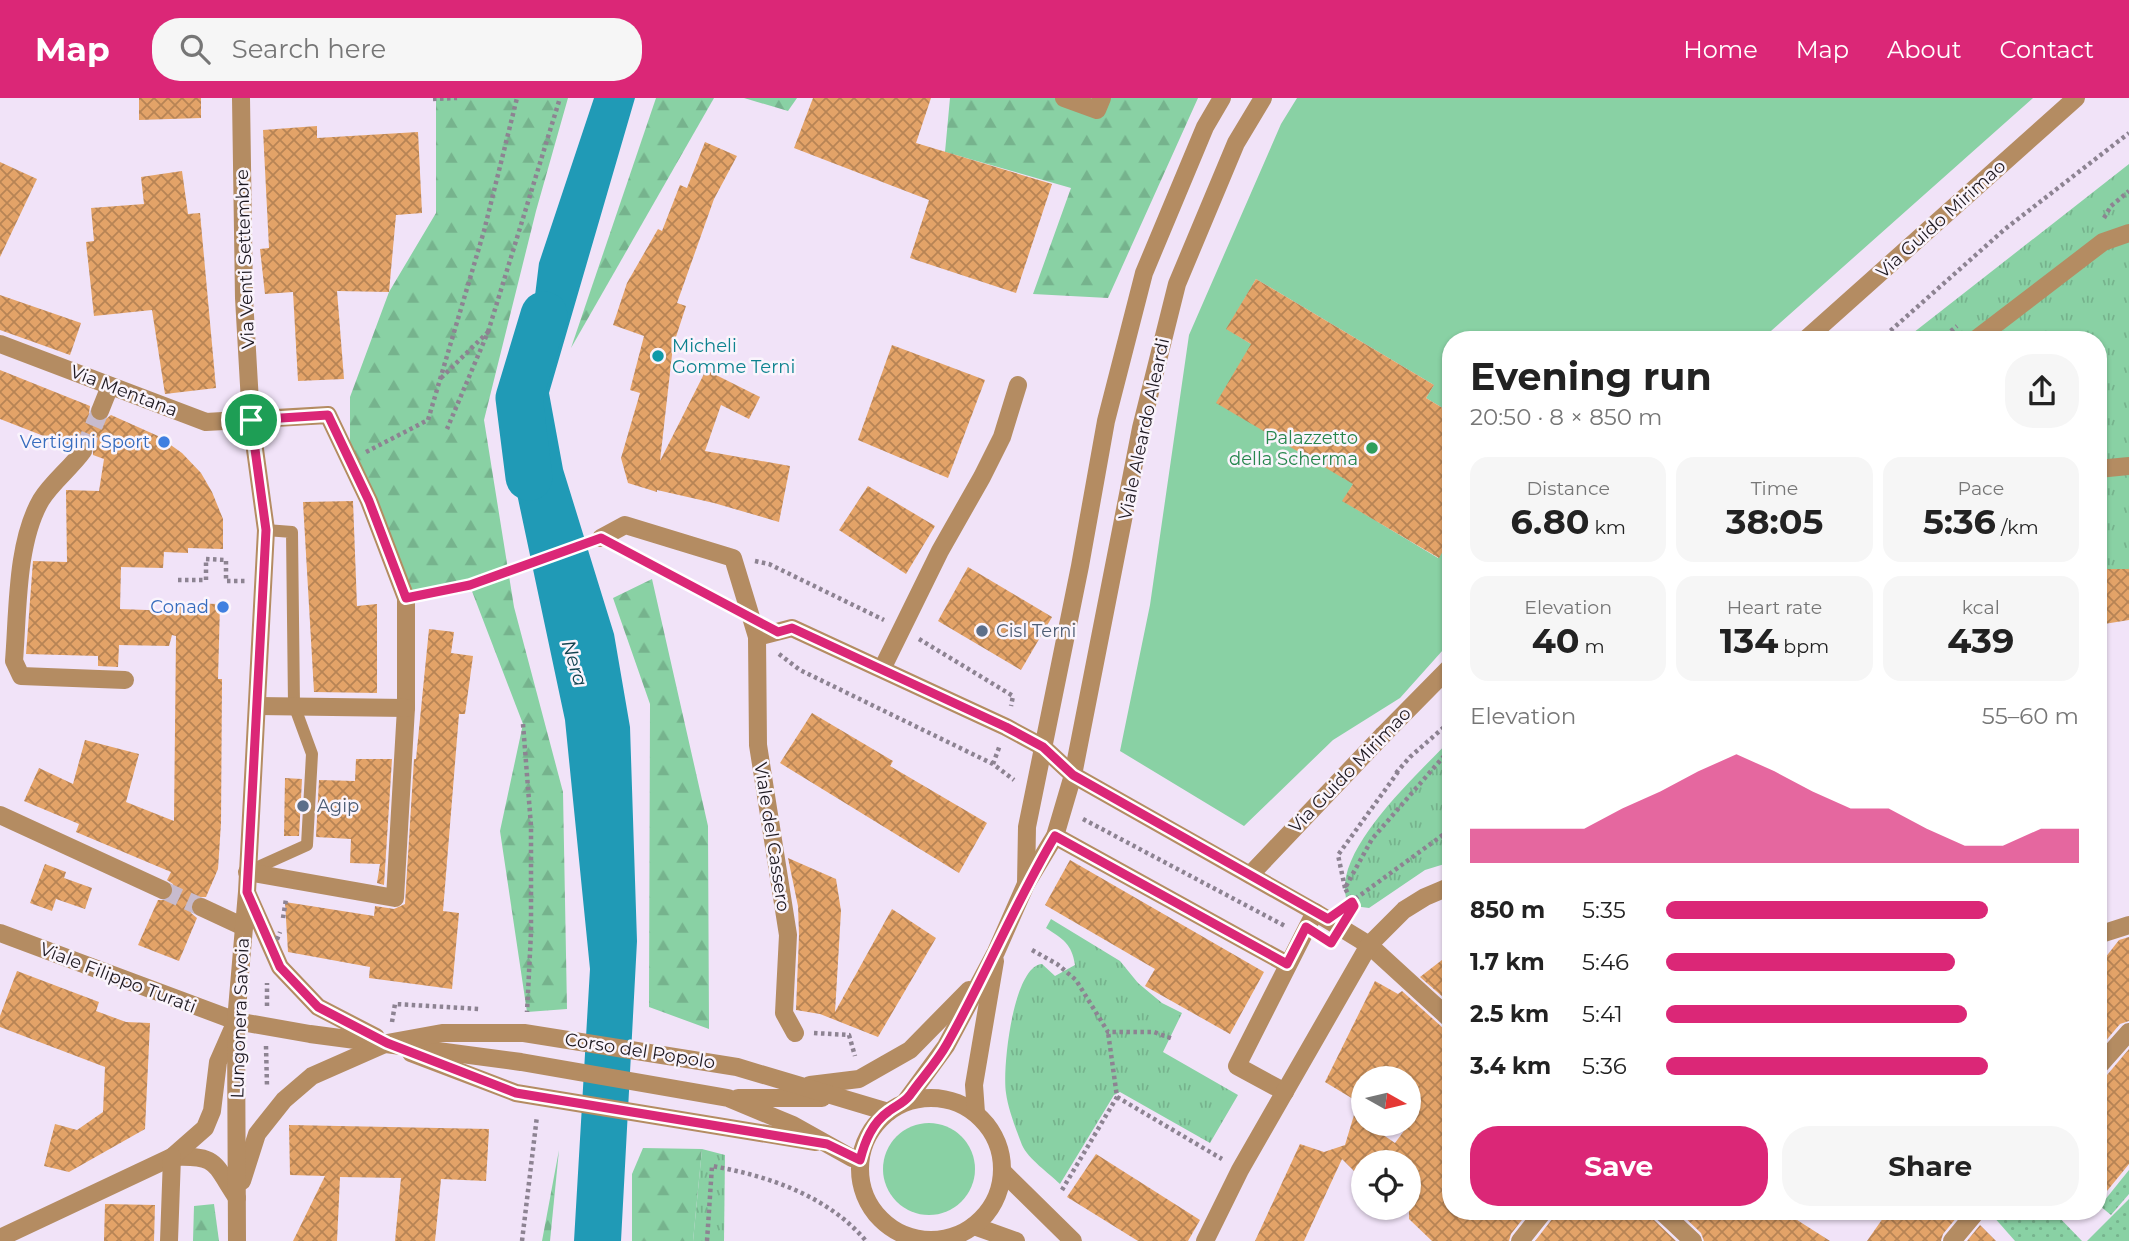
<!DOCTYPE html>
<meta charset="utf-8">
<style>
body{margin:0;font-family:Montserrat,sans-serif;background:#f6f6f6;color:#222;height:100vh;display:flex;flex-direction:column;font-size:26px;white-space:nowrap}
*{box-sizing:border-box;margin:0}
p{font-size:23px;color:#767676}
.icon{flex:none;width:38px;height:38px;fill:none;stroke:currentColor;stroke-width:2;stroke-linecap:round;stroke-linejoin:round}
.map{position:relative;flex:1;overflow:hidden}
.details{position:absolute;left:1442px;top:233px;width:665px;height:889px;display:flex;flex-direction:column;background:#fff;border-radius:28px;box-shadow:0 2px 5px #0004}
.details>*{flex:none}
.needle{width:46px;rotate:98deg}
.buttons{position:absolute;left:1351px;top:968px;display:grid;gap:14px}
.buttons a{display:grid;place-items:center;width:70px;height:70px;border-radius:50%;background:#fff;box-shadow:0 2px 5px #0004;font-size:35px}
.pin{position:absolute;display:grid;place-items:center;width:60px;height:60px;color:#fff;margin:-30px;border:4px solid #fff;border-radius:50%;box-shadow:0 2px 7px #0007}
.round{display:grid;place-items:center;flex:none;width:74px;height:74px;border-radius:28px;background:#f6f6f6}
.headline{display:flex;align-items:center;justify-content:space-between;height:119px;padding:0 28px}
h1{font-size:38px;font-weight:700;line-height:52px}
.metrics{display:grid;grid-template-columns:repeat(3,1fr);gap:10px;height:119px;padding:7px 28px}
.metrics div{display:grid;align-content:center;border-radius:18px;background:#f6f6f6;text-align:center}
.metrics b{font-size:35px;font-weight:700}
.metrics small{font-size:19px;font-weight:400}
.metrics p{font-size:19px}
.chart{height:196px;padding:14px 28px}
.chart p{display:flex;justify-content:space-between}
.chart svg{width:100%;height:126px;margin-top:7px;fill:#db2777;opacity:.7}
.cta{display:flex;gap:14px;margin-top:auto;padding:14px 28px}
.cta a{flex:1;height:80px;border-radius:28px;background:#db2777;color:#fff;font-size:28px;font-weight:700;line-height:80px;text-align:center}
.cta a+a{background:#f6f6f6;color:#222}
ul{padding:0 28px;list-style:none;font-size:23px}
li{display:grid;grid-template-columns:112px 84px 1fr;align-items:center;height:52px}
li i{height:18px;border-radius:9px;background:#db2777}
header{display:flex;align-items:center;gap:42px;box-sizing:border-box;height:98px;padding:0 35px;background:#db2777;color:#fff}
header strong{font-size:33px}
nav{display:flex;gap:38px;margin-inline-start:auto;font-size:24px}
.search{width:490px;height:63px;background:#f6f6f6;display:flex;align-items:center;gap:18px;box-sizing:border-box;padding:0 24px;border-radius:28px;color:#767676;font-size:26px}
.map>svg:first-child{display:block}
.grass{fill:#89d1a4}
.forest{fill:url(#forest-firs)}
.park{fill:url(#park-tufts)}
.garden{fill:url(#garden-dots)}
.water{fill:#209ab6}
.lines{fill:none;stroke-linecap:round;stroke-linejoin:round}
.river{stroke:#209ab6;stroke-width:47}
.building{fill:url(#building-cross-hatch)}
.minor-tunnel{stroke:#c7bbcd;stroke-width:18;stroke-dasharray:18 9;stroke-linecap:butt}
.path{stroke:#8d8392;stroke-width:4.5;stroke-dasharray:3.5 3.5;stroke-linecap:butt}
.service{stroke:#b48c62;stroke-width:12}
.pedestrian{stroke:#b48c62;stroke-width:18}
.minor{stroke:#b48c62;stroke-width:18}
.tertiary{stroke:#b48c62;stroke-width:18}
.path-bridge{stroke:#8d8392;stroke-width:4.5;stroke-dasharray:3.5 3.5;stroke-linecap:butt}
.route-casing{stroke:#fff;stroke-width:14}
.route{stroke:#db2777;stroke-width:9}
.culture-dot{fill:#0f9aa8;stroke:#faf4fc;stroke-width:2.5}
.shop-dot{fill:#3f7fe0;stroke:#faf4fc;stroke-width:2.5}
.leisure-dot{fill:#2e9e5b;stroke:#faf4fc;stroke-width:2.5}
.service-dot{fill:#5c6f8a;stroke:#faf4fc;stroke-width:2.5}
.labels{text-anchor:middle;stroke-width:5;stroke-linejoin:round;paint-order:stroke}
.street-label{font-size:18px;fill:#1f1a22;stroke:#faf4fc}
.culture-label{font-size:18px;fill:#0d838f;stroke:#faf4fc;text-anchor:start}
.leisure-label{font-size:18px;fill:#27864d;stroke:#faf4fc;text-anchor:end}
.shop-label{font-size:18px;fill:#366cbe;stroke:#faf4fc;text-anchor:end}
.service-label{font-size:18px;fill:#4e5e75;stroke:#faf4fc;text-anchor:start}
.water-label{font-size:19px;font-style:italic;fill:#124350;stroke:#faf4fc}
</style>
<header>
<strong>Map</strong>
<div class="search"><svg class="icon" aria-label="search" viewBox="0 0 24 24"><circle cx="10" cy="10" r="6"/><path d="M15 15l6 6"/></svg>Search here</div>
<nav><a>Home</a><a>Map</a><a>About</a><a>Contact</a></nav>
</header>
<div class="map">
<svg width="2129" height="1143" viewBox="0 0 2129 1143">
<defs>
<pattern id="forest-firs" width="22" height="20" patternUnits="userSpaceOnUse" patternTransform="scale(1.75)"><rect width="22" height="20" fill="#89d1a4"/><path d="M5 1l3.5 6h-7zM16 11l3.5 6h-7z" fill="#76b38d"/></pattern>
<pattern id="park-tufts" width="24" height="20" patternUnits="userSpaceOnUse" patternTransform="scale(1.75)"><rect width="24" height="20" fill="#89d1a4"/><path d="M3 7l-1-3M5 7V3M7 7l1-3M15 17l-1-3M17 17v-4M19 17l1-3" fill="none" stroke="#76b38d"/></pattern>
<pattern id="garden-dots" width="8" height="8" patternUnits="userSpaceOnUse" patternTransform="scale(1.75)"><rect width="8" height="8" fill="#89d1a4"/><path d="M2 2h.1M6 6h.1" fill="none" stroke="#76b38d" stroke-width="1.8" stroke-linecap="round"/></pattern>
<pattern id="building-cross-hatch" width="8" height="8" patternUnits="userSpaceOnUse" patternTransform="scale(1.75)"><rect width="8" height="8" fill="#e3a368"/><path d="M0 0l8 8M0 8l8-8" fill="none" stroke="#b78455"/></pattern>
</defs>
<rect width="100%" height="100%" fill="#f1e3f8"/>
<g class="grass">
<polygon points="1297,0 2033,0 1762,241 1451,242 1451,315 1426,300 1434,287 1256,181 1227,231 1251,246 1353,386 1343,403 1438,460 1451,439 1451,543 1400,600 1333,642 1244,728 1120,653 1150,507 1189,237 1281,26"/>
<circle cx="929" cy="1071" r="46"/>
</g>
<g class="forest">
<polygon points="436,0 568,0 536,113 484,322 514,509 563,694 567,911 527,914 500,733 523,626 470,488 406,500 350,363 350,299 389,194 436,115"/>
<polygon points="656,0 714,0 571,250"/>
<polygon points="744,0 797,0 788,13"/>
<polygon points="950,0 1198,0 1108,200 1033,196 1071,90 945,54"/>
<polygon points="652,481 708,728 709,931 649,909 650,606 613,500"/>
<polygon points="643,1050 702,1051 693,1143 632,1143 632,1076"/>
<polygon points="559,1052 550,1143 542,1143"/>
<polygon points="214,1106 219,1143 193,1143 194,1108"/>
</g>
<g class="park">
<polygon points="2129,66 2129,471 2098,471 2098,242 1904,242"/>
<path d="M1451 641V764L1425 772 1369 810 1354 808 1346 802C1346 797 1344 791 1345 786 1349 738 1419 675 1451 641Z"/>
<path d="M1051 821 1120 863 1138 885 1162 905 1182 915 1163 954 1238 997 1210 1045 1120 994 1114 997 1060 1086C1049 1075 1028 1061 1022 1047 1016 1031 1008 1011 1006 995 1002 971 1013 868 1042 866L1055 878 1075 867C1072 846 1063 841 1046 830Z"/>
<polygon points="702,1051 725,1057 724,1143 693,1143"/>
</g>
<g class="garden">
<polygon points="2129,1072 2129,1096 2111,1117 2100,1108"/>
<polygon points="2129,1101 2129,1143 2087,1143"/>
<polygon points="1998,1113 2053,1113 2082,1143 2015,1143 1993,1118"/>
</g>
<polygon class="water" points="594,0 635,0 549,295 563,371 614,536 630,629 637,843 621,1143 574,1143 590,871 565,622 513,377 539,165"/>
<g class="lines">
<polyline class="river" points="529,379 519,300 544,217"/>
</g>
<g class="building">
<polygon points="139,0 201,0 201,20 139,22"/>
<polygon points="813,0 931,0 916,45 1052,86 1016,195 910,160 929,102 794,50"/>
<polygon points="317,28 317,40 418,34 422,115 396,117 389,194 337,193 344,281 298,283 293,194 265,196 260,151 269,150 263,32"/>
<polygon points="705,44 737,58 714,101 677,205 686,208 673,248 660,363 706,272 760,299 749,321 721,307 705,353 790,368 779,424 714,405 657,392 657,394 628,385 621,360 640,295 630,292 644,238 613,227 627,185 658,131 662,133 680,87 687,90"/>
<polygon points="0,64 37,81 0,159"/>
<polygon points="182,73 188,116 200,115 216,290 165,296 152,212 94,218 86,144 94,143 91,110 144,106 141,79"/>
<polygon points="1256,181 1434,287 1426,300 1451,315 1451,439 1439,460 1342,403 1353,386 1216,305 1251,246 1226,231"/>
<polygon points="0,197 81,225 70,257 0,232"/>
<polygon points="892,247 985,282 948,380 858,342"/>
<polygon points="0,272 90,308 89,315 95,323 102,324 111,317 158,338 182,355 201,375 212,394 223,421 223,451 188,450 188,455 164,454 163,470 121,469 120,511 174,513 174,505 220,506 218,581 222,581 221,725 218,771 206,799 195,799 190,805 191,815 197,820 179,863 138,847 158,802 169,802 174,796 173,786 167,782 171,774 76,734 79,726 24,703 39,670 73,686 85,642 139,656 126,704 174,723 176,538 172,537 169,548 119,547 118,569 98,568 98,558 26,556 33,463 67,464 66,392 99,393 104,361 93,357 93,348 85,342 78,343 72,349 0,321"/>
<polygon points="868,388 935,428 906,476 839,432"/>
<polygon points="353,403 357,508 377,506 377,595 314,594 303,404"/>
<polygon points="968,469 1052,519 1021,572 938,523"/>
<polygon points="2098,471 2129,471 2129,522 2098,527"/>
<polygon points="429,531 454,534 451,555 473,558 465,616 459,616 443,813 459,815 452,891 369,880 370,869 288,854 285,804 374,818 375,808 394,811 405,806 414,661 416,661"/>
<polygon points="812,615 893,663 890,668 987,725 959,775 780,665"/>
<polygon points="356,661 392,661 384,787 377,785 380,766 350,765 351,741 316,739 319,682 355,683"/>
<polygon points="285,680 302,681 299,738 284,738"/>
<polygon points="788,760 836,781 841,813 835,914 892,811 936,840 878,939 820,916 796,912 799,837 798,808"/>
<polygon points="1070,762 1264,874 1230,936 1145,888 1155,871 1045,807"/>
<polygon points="45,766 66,774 64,780 92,790 85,811 56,801 52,813 30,805"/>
<polygon points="2129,839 2129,923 2120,926 2098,952 2098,869 2119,842"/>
<polygon points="1451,855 1451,906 1420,879"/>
<polygon points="17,873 99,904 96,913 126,924 150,925 145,1031 69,1074 44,1068 55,1026 77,1032 103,1014 105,969 0,929 0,918"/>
<polygon points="1375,883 1398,896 1402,893 1443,930 1451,933 1451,1113 1529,1113 1511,1136 1509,1143 1432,1143 1409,1121 1409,1064 1363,1064 1363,1082 1342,1061 1304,1143 1255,1143 1300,1046 1324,1054 1345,1047 1354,1017 1395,1045 1418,1014 1409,1002 1409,980 1363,980 1363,1007 1325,984"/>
<polygon points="2129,951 2129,1066 2098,1104 2098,980 2107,977"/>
<polygon points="289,1027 489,1031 486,1083 441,1081 435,1143 395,1143 401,1080 340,1079 337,1143 293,1143 325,1078 290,1077"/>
<polygon points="1096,1056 1200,1122 1188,1143 1138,1143 1067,1099"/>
<polygon points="105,1106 155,1107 154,1143 104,1143"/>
<polygon points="1555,1113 1650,1113 1653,1121 1676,1143 1535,1143 1553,1120"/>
<polygon points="1678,1113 1783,1113 1830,1143 1704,1143 1701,1135"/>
<polygon points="1888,1113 1962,1113 1943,1136 1941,1143 1867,1143"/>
<polygon points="1980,1127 1996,1143 1967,1143"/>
</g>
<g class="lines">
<g class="minor-tunnel">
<polyline points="83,353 100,313"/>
<polyline points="163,792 201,809"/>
</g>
<g class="path">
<polyline points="433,1 457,0"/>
<polyline points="2104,120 2111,108 2129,93"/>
<polyline points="488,234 560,0"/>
<polyline points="1880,242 2005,131 2129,35"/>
<polyline points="1940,242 1957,228"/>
<polyline points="441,280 488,234 447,331"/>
<polyline points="366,354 428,322 484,133 517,0"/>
<polyline points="622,451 726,506"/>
<polyline points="755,463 769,466 884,522"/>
<polyline points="178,482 206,482 206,461 226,462 226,483 245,483"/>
<polyline points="424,497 470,487 582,447"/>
<polyline points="919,541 1013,598 1011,608"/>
<polyline points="779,556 800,572 993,666 1014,682"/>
<polyline points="523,626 531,728 531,835 527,914"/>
<polyline points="993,666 1000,647"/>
<polyline points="1396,675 1410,659 1451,623"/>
<polyline points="1083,721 1285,828"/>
<polyline points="1345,790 1338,757 1398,674"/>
<polyline points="1344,809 1451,731"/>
<polyline points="1351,813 1354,808 1345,790 1372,741 1451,650"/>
<polyline points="283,820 286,801"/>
<polyline points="1032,852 1057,866 1076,882 1108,934 1154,934 1173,941"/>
<polyline points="267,908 267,885"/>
<polyline points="392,924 395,906 480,911"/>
<polyline points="814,935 849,937 855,958"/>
<polyline points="266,948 267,988"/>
<polyline points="1117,999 1222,1061"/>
<polyline points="1062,1092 1117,999 1108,934"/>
<polyline points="522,1143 537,1018"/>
<path d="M707 1143 712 1068C769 1078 828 1098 866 1143"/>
</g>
<polyline class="service" points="247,774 307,747 312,656 294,607 292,434 266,432"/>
<g class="pedestrian">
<polyline points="1805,242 2076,0"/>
<polyline points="1975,242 2103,144 2129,135"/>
<polyline points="2098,371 2129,368"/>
<polyline points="1383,637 1451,568"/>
<polyline points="1369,847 1451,922"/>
<polyline points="2098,969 2129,934"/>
<polyline points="1661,1113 1693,1143"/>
<polyline points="1520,1143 1544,1113"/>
<polyline points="1952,1143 1977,1113"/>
</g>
<g class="minor">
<polyline points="1064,0 1097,12 1102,0"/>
<polyline points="0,246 206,324 328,317 369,403 406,500 406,610 395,800 247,774"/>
<polyline points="100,313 110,288"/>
<path d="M83 353C70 371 52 384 41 402 16 445 18 514 14 563L21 578 125 582"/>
<polyline points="601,440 625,427 733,460 757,539"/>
<polyline points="882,571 940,453 982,379 1002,339 1018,287"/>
<polyline points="258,608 406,610"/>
<polyline points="0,717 163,792"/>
<polyline points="1055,738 1287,866"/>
<polyline points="1250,777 1383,637"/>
<polyline points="201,809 244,829"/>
<polyline points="2098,837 2129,827"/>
<polyline points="795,935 784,915 788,837 758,647 757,539 792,530 1006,629 1043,649 1073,677 1315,814 1369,847"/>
<polyline points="1285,994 1237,968 1315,814"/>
<path d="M172 1059C218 1057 213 1064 237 1100"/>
<polyline points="1003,1074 1073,1143"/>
<polyline points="974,1128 1016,1143"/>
<polyline points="0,1140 172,1059 205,1030 212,1013 218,964 236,923"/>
<polyline points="169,1143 172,1059"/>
<polyline points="1205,1143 1240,1072 1369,847 1404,812 1425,799 1451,788"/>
</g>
<g class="tertiary">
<polyline points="1026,786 1027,729 1080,468 1106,323 1144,175 1205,29 1222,0"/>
<polyline points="248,797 280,869 318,909 376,939"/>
<polyline points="0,835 236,923 310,936 521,964 728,1000 793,1027 852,1060 860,1062"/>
<polyline points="411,955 516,995 816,1044"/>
<polyline points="810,987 859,981 910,952 969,892"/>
<circle cx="931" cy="1071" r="71"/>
<polyline points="738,1000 822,1000"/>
<polyline points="905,1004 946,948 996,854 1026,786 1055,738 1073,677 1141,330 1177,186 1236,45 1263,0"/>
<polyline points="976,1015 974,987 995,863"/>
<polyline points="242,1083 257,1036 284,1002 312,978 387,945 442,935 524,935 737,969 888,1014"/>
<polyline points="237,1143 236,923 247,794 266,432 251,322 244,200 241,0"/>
</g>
<g class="path-bridge">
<polyline points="1333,842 1348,817"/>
<polyline points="269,861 280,834"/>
</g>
</g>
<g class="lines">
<defs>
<path id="route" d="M328 317 369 403 406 500 470 487 601 440 778 534 792 530 1006 629 1043 649 1073 677 1328 821 1352 804 1354 808 1331 845 1306 829 1287 866 1055 738C1015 805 986 877 947 946 937 964 922 980 910 997 904 1005 897 1007 889 1013 872 1025 865 1043 860 1062L827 1046 516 995 387 945 318 909 280 869 247 794 266 432 251 322Z"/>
</defs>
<use href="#route" class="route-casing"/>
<use href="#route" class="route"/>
</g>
<circle class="culture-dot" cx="658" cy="258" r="7"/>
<g class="shop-dot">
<circle cx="164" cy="344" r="7"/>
<circle cx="223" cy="509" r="7"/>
</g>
<circle class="leisure-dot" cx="1372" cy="350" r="7"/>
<g class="service-dot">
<circle cx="982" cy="533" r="7"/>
<circle cx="303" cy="708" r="7"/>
</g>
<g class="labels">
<g class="street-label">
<text transform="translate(1941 121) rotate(-42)" y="6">Via Guido Mirimao</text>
<text transform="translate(245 161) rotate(-92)" y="6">Via Venti Settembre</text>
<text transform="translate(124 293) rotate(21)" y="6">Via Mentana</text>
<text transform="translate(1144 331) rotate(-78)" y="6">Viale Aleardo Aleardi</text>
<text transform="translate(1350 672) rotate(-46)" y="6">Via Guido Mirimao</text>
<text transform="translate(772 739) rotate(81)" y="6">Viale del Cassero</text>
<text transform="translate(118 880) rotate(21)" y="6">Viale Filippo Turati</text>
<text transform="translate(240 920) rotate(-88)" y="6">Lungonera Savoia</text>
<text transform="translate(640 953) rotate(9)" y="6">Corso del Popolo</text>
</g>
<g class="culture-label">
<text x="672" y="254">Micheli<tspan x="672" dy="21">Gomme Terni</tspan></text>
</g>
<g class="leisure-label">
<text x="1358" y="346">Palazzetto<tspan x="1358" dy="21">della Scherma</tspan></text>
</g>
<g class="shop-label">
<text x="150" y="350">Vertigini Sport</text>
<text x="209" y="515">Conad</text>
</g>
<g class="service-label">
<text x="996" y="539">Cisl Terni</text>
<text x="317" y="714">Agip</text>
</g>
<g class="water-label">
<text transform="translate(575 565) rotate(73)" y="7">Nera</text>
</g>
</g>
</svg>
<div class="buttons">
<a><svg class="needle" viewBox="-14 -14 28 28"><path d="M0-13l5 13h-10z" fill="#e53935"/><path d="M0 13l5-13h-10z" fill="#767676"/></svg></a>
<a><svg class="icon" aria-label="locate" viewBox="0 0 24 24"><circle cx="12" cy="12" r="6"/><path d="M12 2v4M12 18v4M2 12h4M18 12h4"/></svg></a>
</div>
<div class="pin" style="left:251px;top:322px;background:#1e9e55"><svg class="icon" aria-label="arrive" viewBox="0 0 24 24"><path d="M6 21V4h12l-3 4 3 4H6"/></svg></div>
<section class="details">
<div class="headline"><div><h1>Evening run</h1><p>20:50 · 8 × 850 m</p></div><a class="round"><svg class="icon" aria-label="share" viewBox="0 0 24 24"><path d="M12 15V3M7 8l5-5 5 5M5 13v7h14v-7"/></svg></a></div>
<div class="metrics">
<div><p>Distance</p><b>6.80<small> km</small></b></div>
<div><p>Time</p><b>38:05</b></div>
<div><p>Pace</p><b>5:36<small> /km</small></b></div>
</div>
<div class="metrics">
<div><p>Elevation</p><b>40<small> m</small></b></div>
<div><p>Heart rate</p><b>134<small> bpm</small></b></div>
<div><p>kcal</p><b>439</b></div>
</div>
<div class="chart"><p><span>Elevation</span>55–60 m</p>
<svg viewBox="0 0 160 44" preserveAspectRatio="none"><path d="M0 44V32L10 32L20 32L30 32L40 25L50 19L60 12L70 6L80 12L90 19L100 25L110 25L120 32L130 38L140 38L150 32L160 32V44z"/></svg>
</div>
<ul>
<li><b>850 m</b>5:35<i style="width:78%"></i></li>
<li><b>1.7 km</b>5:46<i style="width:70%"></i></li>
<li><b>2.5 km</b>5:41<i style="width:73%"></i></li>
<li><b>3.4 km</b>5:36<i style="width:78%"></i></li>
</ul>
<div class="cta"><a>Save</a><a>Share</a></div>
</section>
</div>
